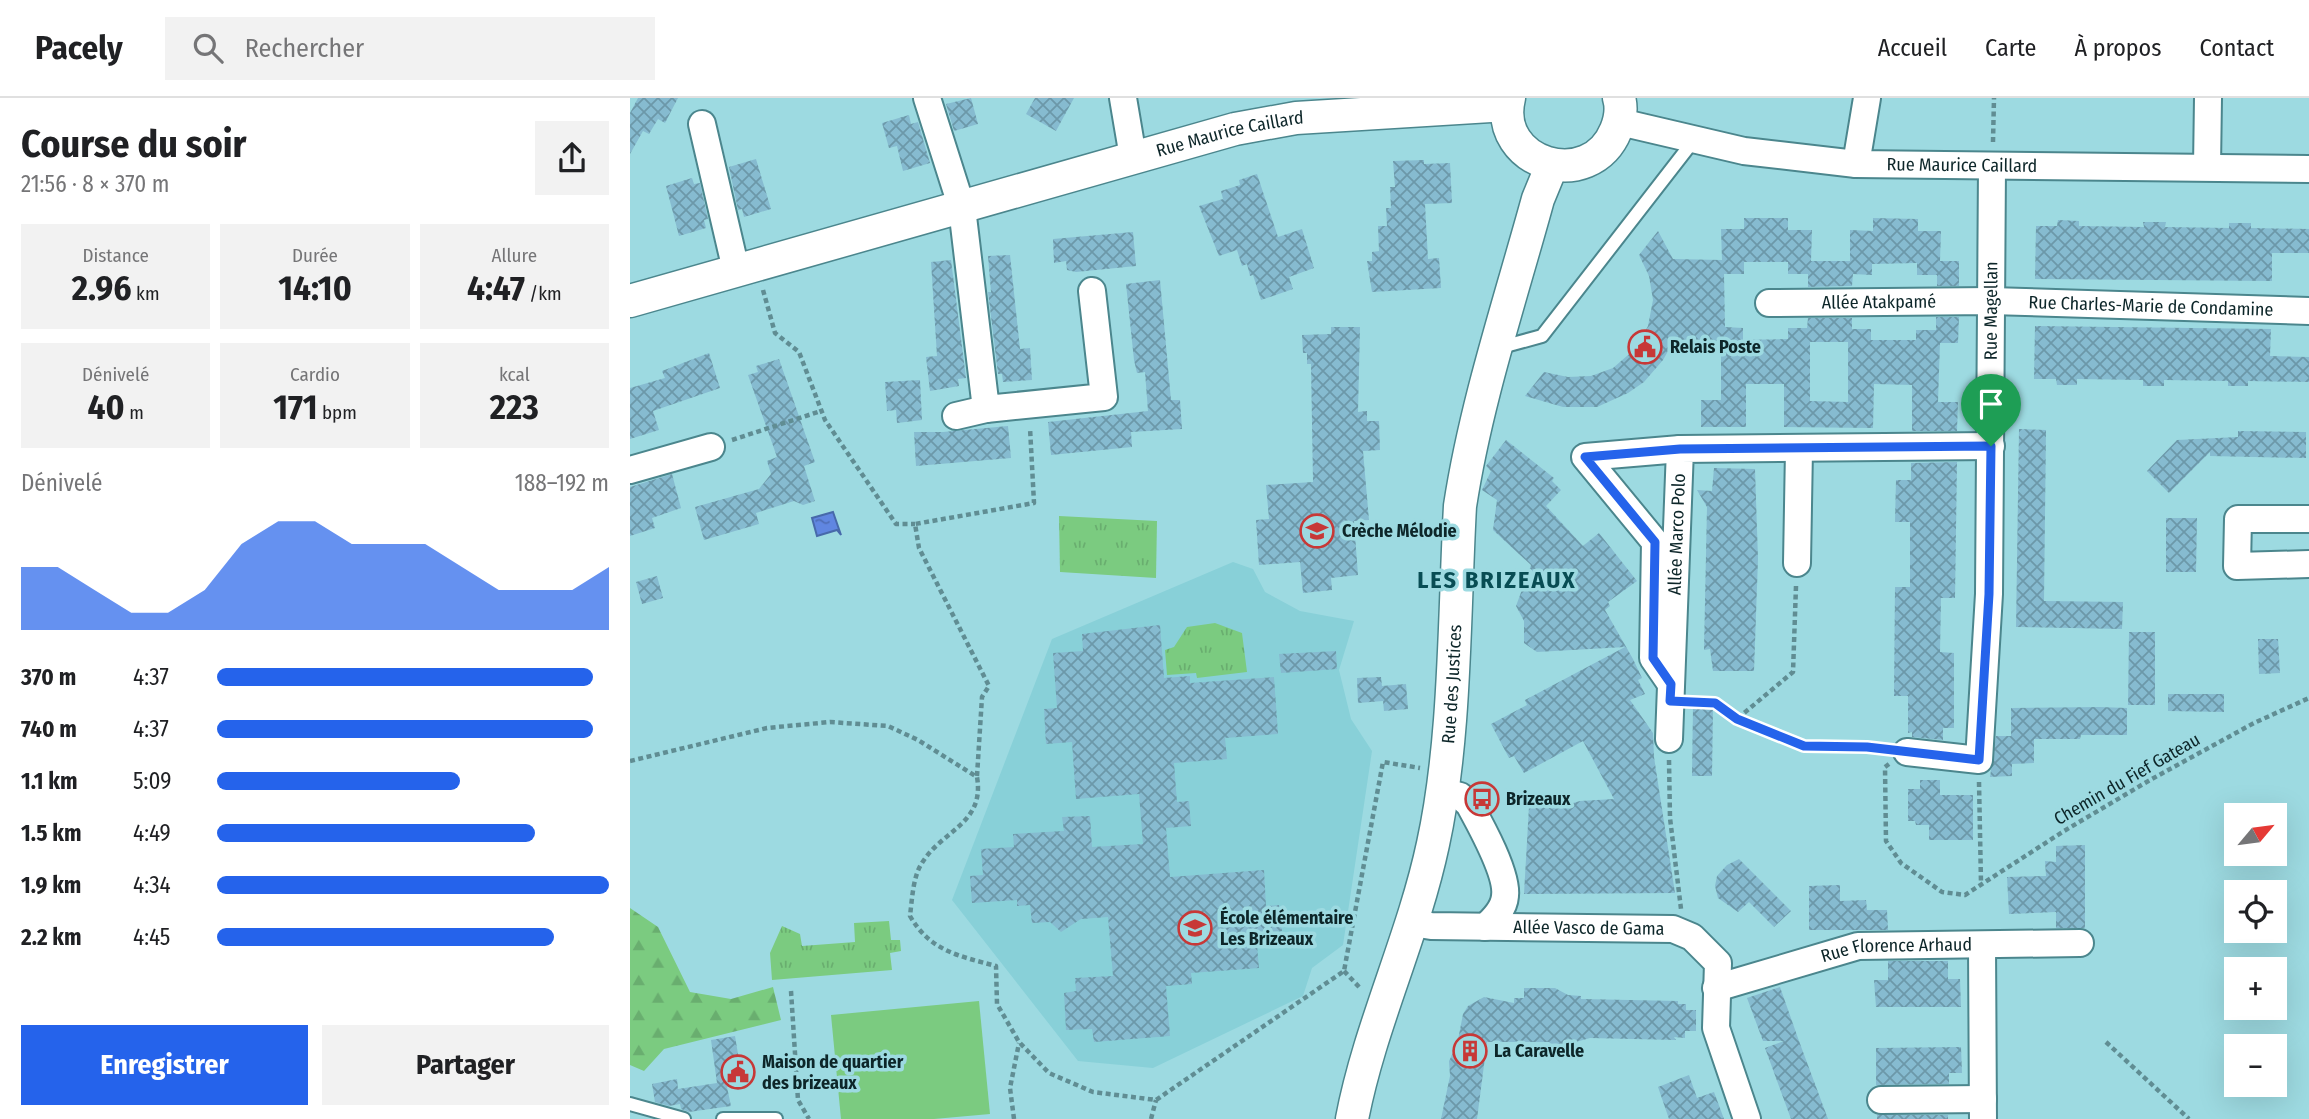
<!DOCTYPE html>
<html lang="fr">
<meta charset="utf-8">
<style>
body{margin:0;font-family:"Fira Sans Condensed",sans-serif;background:#f2f2f2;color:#202124;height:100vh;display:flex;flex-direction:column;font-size:26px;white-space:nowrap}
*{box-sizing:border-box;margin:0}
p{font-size:23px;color:#757577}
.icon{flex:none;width:38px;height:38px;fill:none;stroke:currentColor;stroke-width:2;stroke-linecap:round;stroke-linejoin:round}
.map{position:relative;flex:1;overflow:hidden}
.drawer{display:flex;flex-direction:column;background:#fff;width:630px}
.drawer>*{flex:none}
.needle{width:46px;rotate:61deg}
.buttons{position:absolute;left:1594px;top:705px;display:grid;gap:14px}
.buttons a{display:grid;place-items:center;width:63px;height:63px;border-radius:0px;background:#fff;box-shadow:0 7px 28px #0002;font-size:35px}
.pin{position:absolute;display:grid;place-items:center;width:60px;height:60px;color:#fff;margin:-72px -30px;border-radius:50% 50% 50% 0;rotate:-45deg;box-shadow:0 0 7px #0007}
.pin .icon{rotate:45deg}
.round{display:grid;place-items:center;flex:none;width:74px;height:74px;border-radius:0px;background:#f2f2f2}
.summary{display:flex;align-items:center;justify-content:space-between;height:119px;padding:0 21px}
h1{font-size:38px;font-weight:700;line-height:52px}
.metrics{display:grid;grid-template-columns:repeat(3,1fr);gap:10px;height:119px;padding:7px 21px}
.metrics div{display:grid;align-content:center;border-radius:0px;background:#f2f2f2;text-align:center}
.metrics b{font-size:35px;font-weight:700}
.metrics small{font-size:19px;font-weight:400}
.metrics p{font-size:19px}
.chart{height:196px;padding:14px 21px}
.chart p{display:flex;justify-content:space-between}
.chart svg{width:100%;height:126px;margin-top:7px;fill:#2563eb;opacity:.7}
.primary-button{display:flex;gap:14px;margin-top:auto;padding:14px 21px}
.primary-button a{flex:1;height:80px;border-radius:0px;background:#2563eb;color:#fff;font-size:28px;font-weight:700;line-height:80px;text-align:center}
.primary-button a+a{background:#f2f2f2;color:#202124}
ul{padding:0 21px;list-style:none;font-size:23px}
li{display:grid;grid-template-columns:112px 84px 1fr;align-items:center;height:52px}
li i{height:18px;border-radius:9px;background:#2563eb}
header{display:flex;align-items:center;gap:42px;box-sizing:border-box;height:98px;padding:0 35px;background:#fff;border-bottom:2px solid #e0e0e0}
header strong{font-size:33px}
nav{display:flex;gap:38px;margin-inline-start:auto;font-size:24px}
.search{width:490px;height:63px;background:#f2f2f2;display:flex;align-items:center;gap:18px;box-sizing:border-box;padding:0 24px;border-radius:0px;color:#757577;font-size:26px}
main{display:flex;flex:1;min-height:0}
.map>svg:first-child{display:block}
.built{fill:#88d0d8}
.grass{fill:url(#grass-tufts)}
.forest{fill:url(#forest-firs)}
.pitch{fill:#7bcb80}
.water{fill:url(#water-ripples);stroke:#4769aa;stroke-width:2}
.building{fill:url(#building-cross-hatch);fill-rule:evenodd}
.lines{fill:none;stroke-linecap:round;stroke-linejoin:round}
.service-casing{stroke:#4b868d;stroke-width:16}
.minor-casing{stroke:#4b868d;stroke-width:30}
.tertiary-casing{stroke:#4b868d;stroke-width:35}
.path{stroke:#608d93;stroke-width:4.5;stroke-dasharray:5 3.5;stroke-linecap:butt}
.service{stroke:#fff;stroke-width:12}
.minor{stroke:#fff;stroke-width:26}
.tertiary{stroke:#fff;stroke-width:32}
.route-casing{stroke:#fff;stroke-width:14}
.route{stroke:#2563eb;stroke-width:9}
.labels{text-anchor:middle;stroke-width:7;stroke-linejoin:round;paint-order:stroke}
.street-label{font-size:18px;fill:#0d2629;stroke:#9ddae1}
.poi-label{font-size:18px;font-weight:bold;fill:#0d2629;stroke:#9ddae1;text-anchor:start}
.district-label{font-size:24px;font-weight:bold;letter-spacing:2px;fill:#084d54;stroke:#9ddae1}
</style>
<header>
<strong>Pacely</strong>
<div class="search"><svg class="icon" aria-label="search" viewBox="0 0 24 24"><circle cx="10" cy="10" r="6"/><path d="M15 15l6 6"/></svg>Rechercher</div>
<nav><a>Accueil</a><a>Carte</a><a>À propos</a><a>Contact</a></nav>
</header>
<main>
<section class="drawer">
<div class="summary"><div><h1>Course du soir</h1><p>21:56 · 8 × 370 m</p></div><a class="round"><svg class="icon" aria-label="share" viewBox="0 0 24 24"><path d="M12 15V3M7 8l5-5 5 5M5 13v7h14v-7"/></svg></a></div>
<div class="metrics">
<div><p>Distance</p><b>2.96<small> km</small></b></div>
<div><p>Durée</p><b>14:10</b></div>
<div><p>Allure</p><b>4:47<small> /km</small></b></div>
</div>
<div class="metrics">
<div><p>Dénivelé</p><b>40<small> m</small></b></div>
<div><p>Cardio</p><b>171<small> bpm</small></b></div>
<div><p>kcal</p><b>223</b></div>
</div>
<div class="chart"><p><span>Dénivelé</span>188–192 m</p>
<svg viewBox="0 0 160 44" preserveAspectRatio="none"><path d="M0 44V22L10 22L20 30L30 38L40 38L50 30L60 14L70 6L80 6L90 14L100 14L110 14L120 22L130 30L140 30L150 30L160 22V44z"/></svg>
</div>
<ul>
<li><b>370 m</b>4:37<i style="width:96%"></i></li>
<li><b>740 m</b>4:37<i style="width:96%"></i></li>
<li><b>1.1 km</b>5:09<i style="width:62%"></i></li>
<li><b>1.5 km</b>4:49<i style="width:81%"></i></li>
<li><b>1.9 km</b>4:34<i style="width:100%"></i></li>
<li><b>2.2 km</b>4:45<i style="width:86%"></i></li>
</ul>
<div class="primary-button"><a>Enregistrer</a><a>Partager</a></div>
</section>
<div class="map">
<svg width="1679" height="1021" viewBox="0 0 1679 1021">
<defs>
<pattern id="grass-tufts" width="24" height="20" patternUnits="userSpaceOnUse" patternTransform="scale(1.75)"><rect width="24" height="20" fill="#7bcb80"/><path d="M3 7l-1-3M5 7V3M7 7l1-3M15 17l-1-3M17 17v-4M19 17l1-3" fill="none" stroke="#69ae6f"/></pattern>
<pattern id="forest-firs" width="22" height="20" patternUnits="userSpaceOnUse" patternTransform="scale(1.75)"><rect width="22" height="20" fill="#7bcb80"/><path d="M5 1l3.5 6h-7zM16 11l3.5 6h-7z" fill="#69ae6f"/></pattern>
<pattern id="water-ripples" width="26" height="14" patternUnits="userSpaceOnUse" patternTransform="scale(1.75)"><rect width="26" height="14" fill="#6086e1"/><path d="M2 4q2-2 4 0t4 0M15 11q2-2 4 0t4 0" fill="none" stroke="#4e6db6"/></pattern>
<pattern id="building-cross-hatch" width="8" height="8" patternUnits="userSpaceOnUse" patternTransform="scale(1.75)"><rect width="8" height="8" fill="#86bbd0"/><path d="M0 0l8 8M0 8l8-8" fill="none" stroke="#6c98a9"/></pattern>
</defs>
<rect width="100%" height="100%" fill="#9ddae1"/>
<polygon class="built" points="603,464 623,471 635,494 670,513 724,523 709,572 721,621 742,653 713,847 682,870 673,898 523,970 448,963 322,802 422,541"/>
<g class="grass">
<polygon points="429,418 527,423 526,480 430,474"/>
<polygon points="585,525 612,535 617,574 567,580 566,575 537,577 535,552 544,549 557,529"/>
<polygon points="259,823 261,842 270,842 271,853 260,855 262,872 142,882 140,855 152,828 170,836 172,848 225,844 224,825"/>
</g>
<polygon class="forest" points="0,810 28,829 60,894 101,901 143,889 151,922 34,951 14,973 0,967"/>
<polygon class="pitch" points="349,903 360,1016 304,1021 211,1021 201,917"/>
<polygon class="water" points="203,414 211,437 207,432 187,438 182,420"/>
<g class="building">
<polygon points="8,0 48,0 35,25 28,21 19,36 13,33 0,56 0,15"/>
<polygon points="341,0 348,26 324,33 316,6"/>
<polygon points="405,0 444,0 426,33 396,16"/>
<polygon points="279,17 281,26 288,24 300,65 273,73 267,48 259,50 252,25"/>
<polygon points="126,61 141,111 114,119 112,111 108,112 99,69"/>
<polygon points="794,62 794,66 820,65 822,105 795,106 798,161 809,160 811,190 742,194 737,163 742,163 742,154 749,153 748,128 757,128 756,110 761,110 760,89 765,89 763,63"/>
<polygon points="627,76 648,139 672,131 684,170 659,179 663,191 631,202 623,177 620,178 617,166 612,168 607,152 589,158 569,108 593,101 591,93 610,87 609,82"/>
<polygon points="62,80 64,86 70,85 78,121 74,122 76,130 49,138 36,88"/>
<path d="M1114 120H1158V132H1182L1181 163H1220V132L1243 133V120L1288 121V133H1311L1310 163H1329V188H1307V177H1287V165L1242 166V177L1223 176 1222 188 1178 189V176H1158V164H1114V176H1094L1095 229 1113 230V242L1158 241V230H1177L1178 220H1222V231H1241V242H1286V232H1306V219H1329L1328 245H1310L1308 304H1328L1327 333H1282V287L1244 286 1243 330 1154 329V286H1116V329H1071V302H1091V243L1043 244 1033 262 1014 284 998 295 967 309H933L895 298 914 274 938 279 961 278 983 270 1005 251 1018 228 1023 202 1019 178 1009 157 1028 133 1043 161 1092 162 1091 131H1114ZM1180 244H1218V304L1180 303Z"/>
<polygon points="1428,122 1449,123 1449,128 1514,129 1513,124 1536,124 1535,129 1599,130 1599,125 1621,125 1621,130 1679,131 1679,155 1642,155 1642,183 1405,181 1406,128 1427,128"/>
<polygon points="503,134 506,168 446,174 437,172 436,163 424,165 423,141"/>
<polygon points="380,157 390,251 400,250 402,282 373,284 372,276 368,276 358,194 361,194 358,158"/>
<polygon points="321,162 336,280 328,281 329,288 300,293 296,259 307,258 301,164"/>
<polygon points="530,182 541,302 550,302 552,331 501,334 502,349 421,357 418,324 518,313 515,274 507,275 504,262 496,186"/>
<polygon points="1405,228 1641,231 1640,258 1679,259 1679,284 1618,283 1618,288 1598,288 1598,283 1534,282 1534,288 1513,288 1513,282 1447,281 1447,287 1427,287 1426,281 1404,281"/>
<polygon points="701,229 730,229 728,314 737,313 737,323 749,323 750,352 733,353 739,422 724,423 728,477 701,480 702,492 673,495 670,464 629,467 626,422 639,421 636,387 683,384 681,266 677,266 677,255 673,255 672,237 701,236"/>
<polygon points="79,255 90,290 23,313 29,332 0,341 0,290 35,280 32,273"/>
<polygon points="149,261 185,364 174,368 185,403 173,407 164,403 126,415 129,426 74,442 65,409 129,391 141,376 137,363 147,359 118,277 128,274 126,268"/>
<polygon points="290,282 292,322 267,325 266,312 257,313 255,284"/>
<polygon points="378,328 381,360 286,368 284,334 313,334"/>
<polygon points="1389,331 1416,332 1414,503 1493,504 1492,531 1386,529"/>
<polygon points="1608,333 1676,334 1676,360 1580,358 1580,354 1539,395 1517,373 1547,342 1608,339"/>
<polygon points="876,342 924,380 922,383 931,392 916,408 953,448 969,435 1007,483 978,504 980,508 975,512 1003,561 1012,580 1008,582 1015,596 1000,602 1023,635 1024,659 1045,795 894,796 899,708 910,704 929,709 950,703 984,701 953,643 894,675 884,658 879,660 861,626 897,607 895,602 995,549 907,554 894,545 894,523 886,508 901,467 863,432 867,402 852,392 861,373 856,368"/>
<polygon points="1327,364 1325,500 1311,500 1310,554 1324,555 1324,630 1313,630 1313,642 1282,639 1282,634 1278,635 1278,598 1264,598 1265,489 1280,489 1280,424 1265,424 1266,382 1281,382 1281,365"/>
<polygon points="1084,370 1125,371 1128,461 1124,573 1083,573 1080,551 1074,552 1077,409 1067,392 1082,393"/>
<polygon points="42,376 51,410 22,420 25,430 0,438 0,389"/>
<polygon points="1536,420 1567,420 1566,474 1536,474"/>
<polygon points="27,478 33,500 12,506 6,484"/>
<polygon points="530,527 534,580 560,578 560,585 644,579 648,636 595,640 597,661 544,665 547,704 559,703 561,728 536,730 540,779 634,772 636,808 649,807 652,833 626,836 629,870 561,875 562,886 536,888 540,938 464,944 462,931 436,932 434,895 446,893 445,880 483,878 478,819 451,821 431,834 420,824 402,825 400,807 387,808 387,802 342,805 340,778 353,777 351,751 384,749 383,736 434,733 432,719 460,718 462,749 513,746 509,696 446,701 442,644 416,646 414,611 427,610 423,555 453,553 452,536"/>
<polygon points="1499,534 1525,534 1525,607 1498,607"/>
<polygon points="1628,541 1648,541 1650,575 1629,576"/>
<polygon points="706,553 707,571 651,575 649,556"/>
<polygon points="751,579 752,588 776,586 778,611 754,613 753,603 728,605 727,580"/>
<polygon points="1538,596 1594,596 1594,614 1538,613"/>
<polygon points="1063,609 1083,610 1082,678 1062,678"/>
<polygon points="1470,609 1497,610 1497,637 1451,637 1450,641 1404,641 1404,665 1382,666 1382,678 1360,679 1366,638 1381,638 1381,610"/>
<polygon points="1290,682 1310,682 1310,697 1343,697 1343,742 1299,742 1299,727 1286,727 1285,723 1278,723 1278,691 1290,691"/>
<polygon points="1455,747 1455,830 1426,830 1426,814 1379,816 1377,779 1416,778 1415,763 1426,764 1426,748"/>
<polygon points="1109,761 1161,813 1144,829 1119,804 1108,814 1088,800 1085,788 1087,778 1097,767"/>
<polygon points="1210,787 1210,803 1236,802 1237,812 1257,812 1258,832 1179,832 1179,788"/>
<polygon points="1258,863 1318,863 1318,881 1330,881 1331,909 1246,909 1244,882 1258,882"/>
<polygon points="1150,889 1169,943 1198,1021 1161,1021 1135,950 1154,943 1133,943 1117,900"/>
<polygon points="894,890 925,890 938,897 951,898 951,901 1048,903 1048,906 1056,906 1056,912 1066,912 1066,933 1055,933 1055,940 1044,939 1046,942 960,940 932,948 923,948 919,944 857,944 847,1021 811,1021 820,978 819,963 827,947 833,916 838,908 854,899 884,905 884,900 894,900"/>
<polygon points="105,938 109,962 119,960 122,985 97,989 101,1008 59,1014 51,1011 50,1006 39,1008 25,1004 22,986 47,981 48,991 87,985 81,942"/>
<polygon points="1331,949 1332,975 1319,975 1319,986 1246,987 1246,950"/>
<polygon points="1059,977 1067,1000 1084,994 1094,1021 1039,1021 1028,989"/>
<rect x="1247" y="1017" width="71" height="4"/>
</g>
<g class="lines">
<defs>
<g id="service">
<polyline points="868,250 912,238 1064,42"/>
<polyline points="0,1006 54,1021"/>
<polyline points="93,1021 146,1021"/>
</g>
<g id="minor">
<polyline points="297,0 332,110 356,311 474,299 462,193"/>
<polyline points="493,0 503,59"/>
<path id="s1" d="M990 24 1114 53 1226 66 1679 71"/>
<polyline points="72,26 106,172"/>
<polyline points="1226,66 1237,0"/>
<polyline points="1577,69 1578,0"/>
<path id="s2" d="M1139 205 1361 203 1679 213"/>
<polyline points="326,318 356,311"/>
<polyline points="0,372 81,349"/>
<polyline points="1679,421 1608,421 1607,468 1679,466"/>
<polyline points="1167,465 1169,351"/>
<polyline points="1041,586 1023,560 1025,444 955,359 1050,351"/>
<path id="s3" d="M1039 641 1050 351 1361 348"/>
<path id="s4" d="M1277 654 1349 662 1359 496 1362 69"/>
<path d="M813 694 830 698 839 706C850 726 878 776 875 798 874 811 864 821 855 829"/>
<path id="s5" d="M782 825 801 828 1043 831 1062 839 1088 865 1086 930 1117 1021"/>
<polyline points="1352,847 1353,1021"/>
<path id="s6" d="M1086 890 1228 848 1450 845"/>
<polyline points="1251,1002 1353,1001"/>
</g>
<g id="tertiary">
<path d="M879 0C863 66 960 96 986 32 990 22 992 10 989 0"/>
<path id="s7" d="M0 203 605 31 666 20 877 7"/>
<path id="s8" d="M722 1021C740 927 783 840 803 746 826 641 824 516 830 408 846 304 880 203 908 101L922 67"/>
</g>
</defs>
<use href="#service" class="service-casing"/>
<use href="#minor" class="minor-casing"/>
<use href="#tertiary" class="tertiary-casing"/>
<g class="path">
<polyline points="1363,44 1364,0"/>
<polyline points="133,192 145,235 169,254 195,322 266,426 285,426"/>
<polyline points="102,342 191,313"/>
<polyline points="1166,488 1163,574 1107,621 1174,648 1256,652"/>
<polyline points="1064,604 1085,605 1107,621"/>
<polyline points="1039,662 1040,720 1051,811"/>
<path d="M0 663 137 630 200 624 258 628 288 642 347 679C355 726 312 732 292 765 283 778 282 802 280 818 300 853 329 858 366 868L367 906 389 944 419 975 463 994 526 1002 714 873 753 664 790 670"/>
<polyline points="1259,666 1255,669 1256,743 1271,765 1312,794 1335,797 1434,733 1520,682 1624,625 1679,600"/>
<polyline points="347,678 352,599 359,588 289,450 285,426 404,405 400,330"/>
<polyline points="1349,684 1351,785"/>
<polyline points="714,873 730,890"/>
<polyline points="161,893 168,1002 179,1021"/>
<polyline points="1476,944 1559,1021"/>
<polyline points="384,1021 380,990 389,945"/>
<polyline points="521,1021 526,1002"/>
</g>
<use href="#service" class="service"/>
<use href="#minor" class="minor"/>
<use href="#tertiary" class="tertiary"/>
</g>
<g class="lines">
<defs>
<polygon id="route" points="1361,348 1359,496 1349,662 1237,649 1174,648 1107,621 1085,605 1040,603 1041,586 1023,560 1025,444 955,359 1050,351"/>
</defs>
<use href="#route" class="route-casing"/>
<use href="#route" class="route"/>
</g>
<defs>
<symbol id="civic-ring" viewBox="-11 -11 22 22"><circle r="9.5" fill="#9ddae1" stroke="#c73837" stroke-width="1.5"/><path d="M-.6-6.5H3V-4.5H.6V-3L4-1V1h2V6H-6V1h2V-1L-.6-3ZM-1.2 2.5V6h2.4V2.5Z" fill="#c73837"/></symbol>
<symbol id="school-ring" viewBox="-11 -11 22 22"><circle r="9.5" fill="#9ddae1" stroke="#c73837" stroke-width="1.5"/><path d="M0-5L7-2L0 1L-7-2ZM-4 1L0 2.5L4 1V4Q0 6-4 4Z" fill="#c73837"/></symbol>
<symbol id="bus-ring" viewBox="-11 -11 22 22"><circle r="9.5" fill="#9ddae1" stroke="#c73837" stroke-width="1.5"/><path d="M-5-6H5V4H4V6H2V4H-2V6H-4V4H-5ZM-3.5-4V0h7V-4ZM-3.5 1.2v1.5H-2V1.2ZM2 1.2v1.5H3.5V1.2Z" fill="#c73837"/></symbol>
<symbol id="building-ring" viewBox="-11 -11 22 22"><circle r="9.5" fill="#9ddae1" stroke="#c73837" stroke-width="1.5"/><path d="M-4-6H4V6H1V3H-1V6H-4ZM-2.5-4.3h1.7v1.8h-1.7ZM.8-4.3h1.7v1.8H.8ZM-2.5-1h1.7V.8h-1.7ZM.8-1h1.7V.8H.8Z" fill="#c73837"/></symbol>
</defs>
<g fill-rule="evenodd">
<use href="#civic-ring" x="996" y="230" width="38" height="38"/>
<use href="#school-ring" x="668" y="414" width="38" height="38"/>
<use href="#bus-ring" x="833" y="682" width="38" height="38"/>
<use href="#school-ring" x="546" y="811" width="38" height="38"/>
<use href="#building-ring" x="821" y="934" width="38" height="38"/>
<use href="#civic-ring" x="89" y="955" width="38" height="38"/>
</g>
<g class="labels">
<g class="street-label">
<text dy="6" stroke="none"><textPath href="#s7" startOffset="623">Rue Maurice Caillard</textPath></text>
<text dy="6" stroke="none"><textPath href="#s1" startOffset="346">Rue Maurice Caillard</textPath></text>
<text dy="6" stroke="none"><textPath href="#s2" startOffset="110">Allée Atakpamé</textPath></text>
<text dy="6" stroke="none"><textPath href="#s2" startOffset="382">Rue Charles-Marie de Condamine</textPath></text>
<text dy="6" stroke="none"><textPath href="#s4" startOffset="522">Rue Magellan</textPath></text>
<text dy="6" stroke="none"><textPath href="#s3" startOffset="205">Allée Marco Polo</textPath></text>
<text dy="6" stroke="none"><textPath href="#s8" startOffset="448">Rue des Justices</textPath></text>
<text transform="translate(1497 681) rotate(-30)" y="6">Chemin du Fief Gateau</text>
<text dy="6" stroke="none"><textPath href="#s5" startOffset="177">Allée Vasco de Gama</textPath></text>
<text dy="6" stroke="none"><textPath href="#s6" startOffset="186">Rue Florence Arhaud</textPath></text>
</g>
<g class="poi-label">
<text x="1040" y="255">Relais Poste</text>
<text x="712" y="439">Crèche Mélodie</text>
<text x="876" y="707">Brizeaux</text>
<text x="590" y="826">École élémentaire<tspan x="590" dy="21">Les Brizeaux</tspan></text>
<text x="864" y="959">La Caravelle</text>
<text x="132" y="970">Maison de quartier<tspan x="132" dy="21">des brizeaux</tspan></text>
</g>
<g class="district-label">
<text x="867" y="490">LES BRIZEAUX</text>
</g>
</g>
</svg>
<div class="buttons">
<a><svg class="needle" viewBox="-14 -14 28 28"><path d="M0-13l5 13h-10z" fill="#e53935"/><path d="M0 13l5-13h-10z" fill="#757577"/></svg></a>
<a><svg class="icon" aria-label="locate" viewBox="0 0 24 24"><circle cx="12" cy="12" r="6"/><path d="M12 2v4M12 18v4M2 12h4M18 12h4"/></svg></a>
<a>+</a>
<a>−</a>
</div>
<div class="pin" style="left:1361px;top:348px;background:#1e9e55"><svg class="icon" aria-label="arrive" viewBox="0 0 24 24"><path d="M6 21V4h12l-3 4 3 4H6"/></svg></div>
</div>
</main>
